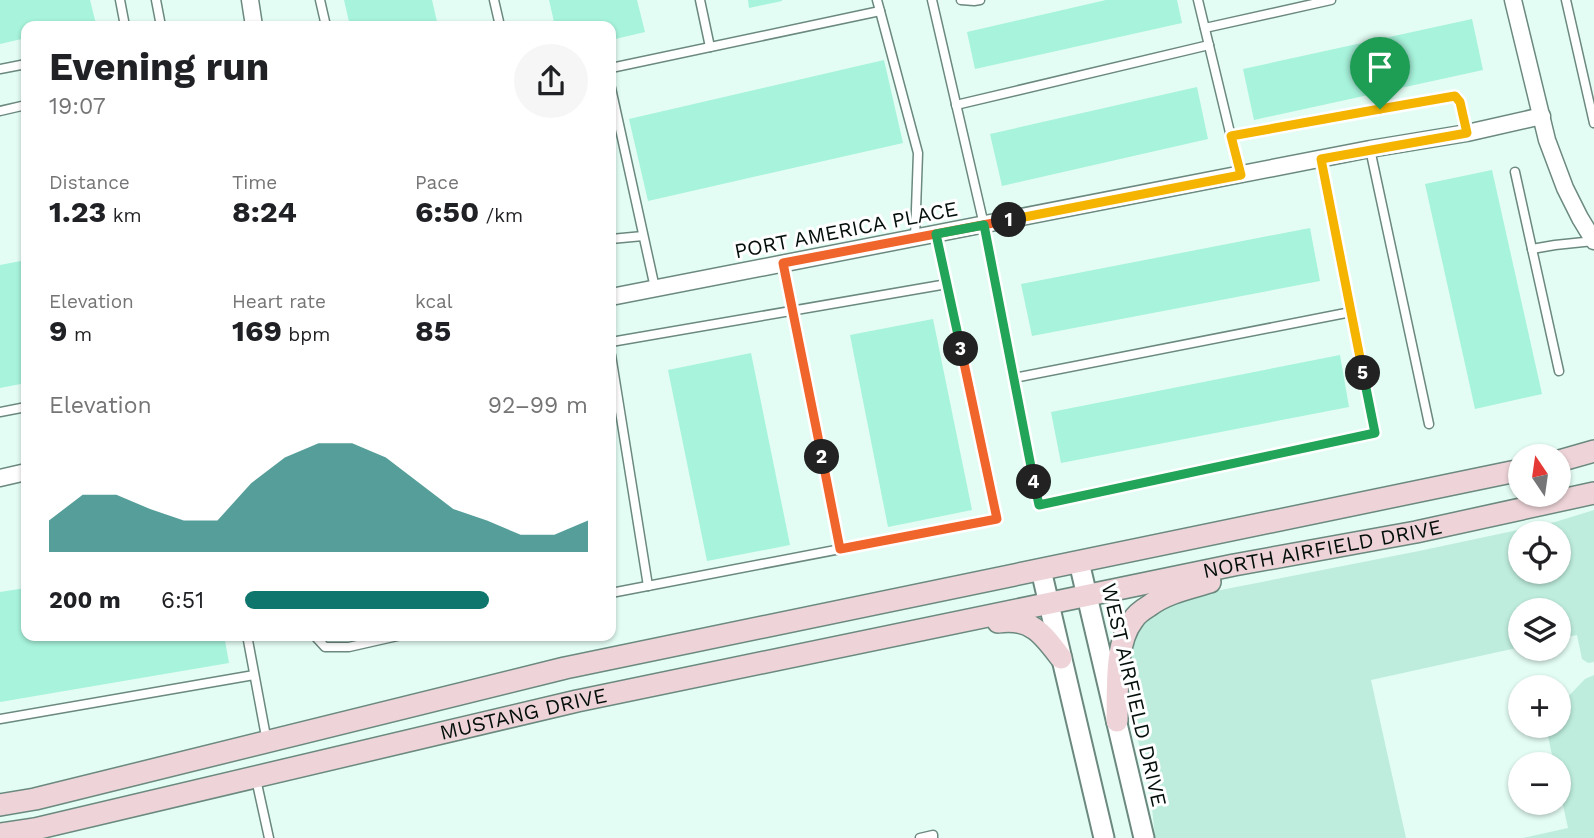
<!DOCTYPE html>
<meta charset="utf-8">
<style>
body{margin:0;font-family:"Work Sans",sans-serif;background:#f6f6f6;color:#202124;height:100vh;display:flex;flex-direction:column;font-size:26px;white-space:nowrap}
*{box-sizing:border-box;margin:0}
p{font-size:23px;color:#757577}
.icon{flex:none;width:38px;height:38px;fill:none;stroke:currentColor;stroke-width:2;stroke-linecap:round;stroke-linejoin:round}
.map{position:relative;flex:1;overflow:hidden}
.drawer{position:absolute;left:21px;top:21px;width:595px;height:620px;display:flex;flex-direction:column;background:#fff;border-radius:14px;box-shadow:0 2px 5px #0004}
.drawer>*{flex:none}
.needle{width:46px;rotate:347deg}
.buttons{position:absolute;left:1508px;top:444px;display:grid;gap:14px}
.buttons a{display:grid;place-items:center;width:63px;height:63px;border-radius:50%;background:#fff;box-shadow:0 2px 5px #0004;font-size:35px}
.pin{position:absolute;display:grid;place-items:center;width:60px;height:60px;color:#fff;margin:-72px -30px;border-radius:50% 50% 50% 0;rotate:-45deg;box-shadow:0 0 7px #0007}
.pin .icon{rotate:45deg}
.km{position:absolute;width:35px;height:35px;margin:-18px;border-radius:50%;background:#222;color:#fff;font-size:19px;line-height:35px;text-align:center}
.round{display:grid;place-items:center;flex:none;width:74px;height:74px;border-radius:37px;background:#f6f6f6}
.headline{display:flex;align-items:center;justify-content:space-between;height:119px;padding:0 28px}
h1{font-size:38px;font-weight:700;line-height:52px}
.metrics{display:grid;grid-template-columns:repeat(3,1fr);gap:10px;height:119px;padding:7px 28px}
.metrics div{display:grid;align-content:center}
.metrics b{font-size:30px;font-weight:700}
.metrics small{font-size:19px;font-weight:400}
.metrics p{font-size:19px}
.chart{height:196px;padding:14px 28px}
.chart p{display:flex;justify-content:space-between}
.chart svg{width:100%;height:126px;margin-top:7px;fill:#0f766e;opacity:.7}
ul{padding:0 28px;list-style:none;font-size:23px}
li{display:grid;grid-template-columns:112px 84px 1fr;align-items:center;height:52px}
li i{height:18px;border-radius:9px;background:#0f766e}
.map>svg:first-child{display:block}
.green{fill:#beeddd;fill-rule:evenodd}
.building{fill:#a7f3db}
.lines{fill:none;stroke-linecap:round;stroke-linejoin:round}
.service-casing{stroke:#6b897f;stroke-width:11}
.minor-casing{stroke:#6b897f;stroke-width:19}
.tertiary-casing{stroke:#6b897f;stroke-width:23}
.secondary-casing{stroke:#6b897f;stroke-width:24}
.service{stroke:#fff;stroke-width:8}
.minor{stroke:#fff;stroke-width:16}
.tertiary{stroke:#fff;stroke-width:19}
.secondary{stroke:#eed4d9;stroke-width:21}
.split-1-casing{stroke:#fff;stroke-width:14}
.split-2-casing{stroke:#fff;stroke-width:14}
.split-3-casing{stroke:#fff;stroke-width:14}
.split-4-casing{stroke:#fff;stroke-width:14}
.split-5-casing{stroke:#fff;stroke-width:14}
.split-6-casing{stroke:#fff;stroke-width:14}
.split-1{stroke:#f5b400;stroke-width:9}
.split-2{stroke:#f0652b;stroke-width:9}
.split-3{stroke:#f0652b;stroke-width:9}
.split-4{stroke:#22a559;stroke-width:9}
.split-5{stroke:#22a559;stroke-width:9}
.split-6{stroke:#f5b400;stroke-width:9}
.labels{text-anchor:middle;stroke-width:6;stroke-linejoin:round;paint-order:stroke}
.street-label{font-size:21px;fill:#040f0b;stroke:#fff}
</style>
<div class="map">
<svg width="1594" height="838" viewBox="0 0 1594 838">
<rect width="100%" height="100%" fill="#e3fdf4"/>
<g class="green">
<path d="M1594 510V662L1588 663 1582 659 1577 635 1559 639V611H1521V647L1371 680 1406 838H1155L1151 797 1144 766 1147 765 1144 753H1141L1125 684 1131 644 1151 615 1180 598 1419 551 1555 522ZM1521 534H1559V572H1521Z"/>
<polygon points="1594,675 1594,838 1523,838 1568,828 1559,787 1559,765 1554,765 1546,726 1559,726 1559,706 1585,679"/>
</g>
<g class="building">
<polygon points="0,0 90,0 96,24 83,26 26,26 26,38 0,44"/>
<polygon points="344,0 432,0 438,26 350,26"/>
<polygon points="549,0 637,0 645,32 611,40 611,26 555,26"/>
<polygon points="748,0 782,0 782,1 749,8"/>
<polygon points="1106,0 1177,0 1182,23 975,69 967,32"/>
<polygon points="1472,19 1483,70 1254,120 1243,69"/>
<polygon points="884,60 903,143 648,201 629,119"/>
<polygon points="1197,87 1208,139 1002,186 990,134"/>
<polygon points="1492,170 1542,394 1475,409 1425,184"/>
<polygon points="1310,228 1320,281 1032,336 1021,284"/>
<polygon points="26,260 26,383 0,388 0,265"/>
<polygon points="933,319 972,510 888,527 850,335"/>
<polygon points="751,353 790,545 707,561 668,370"/>
<polygon points="1340,355 1349,407 1061,463 1051,412"/>
<polygon points="26,588 26,635 224,635 229,663 0,702 0,592"/>
</g>
<g class="lines">
<defs>
<g id="service">
<polyline points="120,0 125,26"/>
<polyline points="156,0 161,26"/>
<polyline points="320,0 326,26"/>
<polyline points="494,0 500,26"/>
<polyline points="700,0 710,47"/>
<polyline points="932,0 984,225 1039,505 1375,433 1321,159"/>
<polyline points="961,0 974,1 980,0"/>
<polyline points="1198,0 1240,174"/>
<polyline points="1566,0 1594,123"/>
<polyline points="880,11 918,153 915,238"/>
<polyline points="1205,28 1331,0"/>
<polyline points="611,68 880,11 877,0"/>
<polyline points="0,69 26,64"/>
<polyline points="611,88 655,288"/>
<polyline points="956,105 1209,45"/>
<polyline points="0,111 26,105"/>
<polyline points="1231,136 1455,96 1460,102 1467,133"/>
<polyline points="1370,149 1429,424"/>
<polyline points="1515,172 1559,371"/>
<polyline points="611,239 643,236"/>
<polyline points="1532,249 1555,245 1594,241"/>
<polyline points="783,263 840,549"/>
<polyline points="611,342 947,284"/>
<polyline points="611,355 648,586"/>
<polyline points="1014,378 1351,312"/>
<polyline points="0,412 26,407"/>
<polyline points="611,593 997,519 936,234"/>
<polyline points="247,635 267,742"/>
<polyline points="314,635 325,647 349,647 402,635"/>
<polyline points="0,719 254,675"/>
<polyline points="256,779 269,838"/>
<polyline points="920,838 933,835 933,838"/>
</g>
<g id="minor">
<polyline points="250,0 254,26"/>
<polyline points="1513,0 1547,140 1565,188 1580,218 1594,241"/>
<polyline points="611,297 1370,149 1467,133 1542,116"/>
<polyline points="0,478 26,472"/>
</g>
<g id="tertiary">
<polyline points="1079,562 1144,838"/>
<polyline points="1041,570 1104,838"/>
</g>
<g id="secondary">
<polyline points="1559,461 1594,451"/>
<path d="M998 622C1031 617 1043 634 1061 658"/>
<path d="M1117 721C1118 692 1114 644 1133 620 1136 615 1144 609 1149 606 1166 593 1190 588 1210 582"/>
<polyline points="0,805 35,799 565,668 1521,470"/>
<path id="s1" d="M0 834 35 829 577 701 1234 565 1416 532 1594 493"/>
</g>
</defs>
<use href="#service" class="service-casing"/>
<use href="#minor" class="minor-casing"/>
<use href="#tertiary" class="tertiary-casing"/>
<use href="#secondary" class="secondary-casing"/>
<use href="#service" class="service"/>
<use href="#minor" class="minor"/>
<use href="#tertiary" class="tertiary"/>
<use href="#secondary" class="secondary"/>
</g>
<g class="lines">
<defs>
<polyline id="split-1" points="1009,220 1241,175 1231,136 1380,109"/>
<polyline id="split-2" points="822,457 783,263 1009,220"/>
<polyline id="split-3" points="822,457 840,549 997,519 961,349"/>
<polyline id="split-4" points="961,349 936,234 984,225 1034,482"/>
<polyline id="split-5" points="1034,482 1039,505 1375,433 1363,373"/>
<polyline id="split-6" points="1363,373 1321,159 1467,133 1460,102 1455,96 1380,109"/>
</defs>
<use href="#split-1" class="split-1-casing"/>
<use href="#split-2" class="split-2-casing"/>
<use href="#split-3" class="split-3-casing"/>
<use href="#split-4" class="split-4-casing"/>
<use href="#split-5" class="split-5-casing"/>
<use href="#split-6" class="split-6-casing"/>
<use href="#split-1" class="split-1"/>
<use href="#split-2" class="split-2"/>
<use href="#split-3" class="split-3"/>
<use href="#split-4" class="split-4"/>
<use href="#split-5" class="split-5"/>
<use href="#split-6" class="split-6"/>
</g>
<g class="labels">
<g class="street-label">
<text transform="translate(846 230) rotate(-11)" y="7">PORT AMERICA PLACE</text>
<text dy="7" stroke="none"><textPath href="#s1" startOffset="1353">NORTH AIRFIELD DRIVE</textPath></text>
<text transform="translate(1134 695) rotate(77)" y="7">WEST AIRFIELD DRIVE</text>
<text dy="7" stroke="none"><textPath href="#s1" startOffset="537">MUSTANG DRIVE</textPath></text>
</g>
</g>
</svg>
<div class="buttons">
<a><svg class="needle" viewBox="-14 -14 28 28"><path d="M0-13l5 13h-10z" fill="#e53935"/><path d="M0 13l5-13h-10z" fill="#757577"/></svg></a>
<a><svg class="icon" aria-label="locate" viewBox="0 0 24 24"><circle cx="12" cy="12" r="6"/><path d="M12 2v4M12 18v4M2 12h4M18 12h4"/></svg></a>
<a><svg class="icon" aria-label="layers" viewBox="0 0 24 24"><path d="M12 4l9 5-9 5-9-5zM3 14l9 5 9-5"/></svg></a>
<a>+</a>
<a>−</a>
</div>
<div class="pin" style="left:1380px;top:109px;background:#1e9e55"><svg class="icon" aria-label="arrive" viewBox="0 0 24 24"><path d="M6 21V4h12l-3 4 3 4H6"/></svg></div>
<b class="km" style="left:1009px;top:220px">1</b>
<b class="km" style="left:822px;top:457px">2</b>
<b class="km" style="left:961px;top:349px">3</b>
<b class="km" style="left:1034px;top:482px">4</b>
<b class="km" style="left:1363px;top:373px">5</b>
<section class="drawer">
<div class="headline"><div><h1>Evening run</h1><p>19:07</p></div><a class="round"><svg class="icon" aria-label="share" viewBox="0 0 24 24"><path d="M12 15V3M7 8l5-5 5 5M5 13v7h14v-7"/></svg></a></div>
<div class="metrics">
<div><p>Distance</p><b>1.23<small> km</small></b></div>
<div><p>Time</p><b>8:24</b></div>
<div><p>Pace</p><b>6:50<small> /km</small></b></div>
</div>
<div class="metrics">
<div><p>Elevation</p><b>9<small> m</small></b></div>
<div><p>Heart rate</p><b>169<small> bpm</small></b></div>
<div><p>kcal</p><b>85</b></div>
</div>
<div class="chart"><p><span>Elevation</span>92–99 m</p>
<svg viewBox="0 0 160 44" preserveAspectRatio="none"><path d="M0 44V33L10 24L20 24L30 29L40 33L50 33L60 20L70 11L80 6L90 6L100 11L110 20L120 29L130 33L140 38L150 38L160 33V44z"/></svg>
</div>
<ul>
<li><b>200 m</b>6:51<i style="width:71%"></i></li>
</ul>
</section>
</div>
